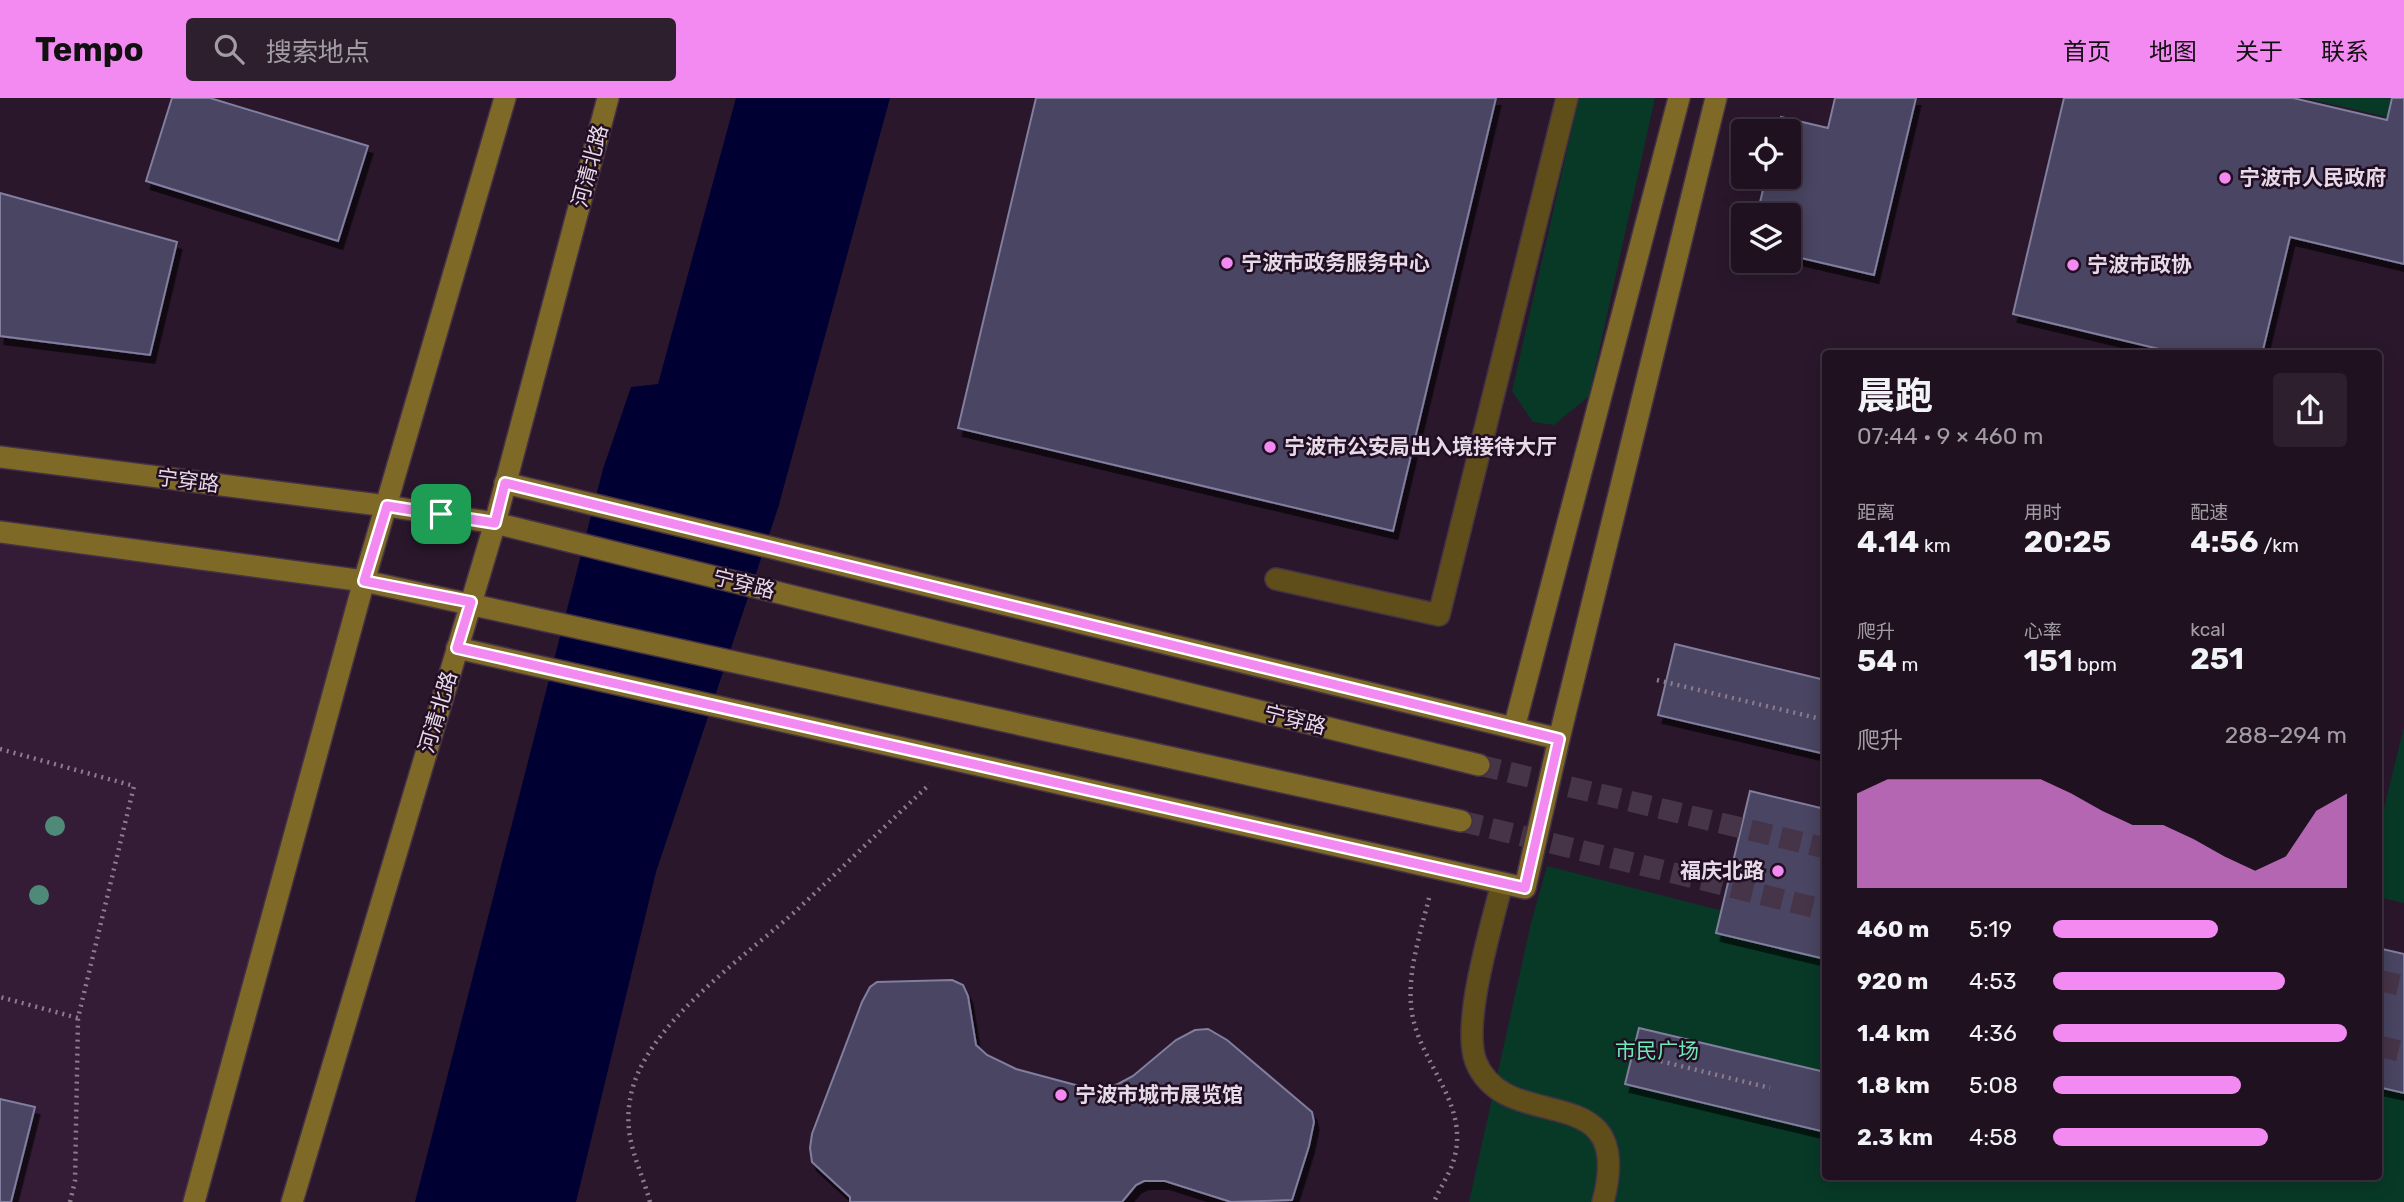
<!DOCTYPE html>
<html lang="zh">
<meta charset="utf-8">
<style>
body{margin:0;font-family:Rubik,"Noto Sans SC",sans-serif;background:#2d1f2e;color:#f1f3f6;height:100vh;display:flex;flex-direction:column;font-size:26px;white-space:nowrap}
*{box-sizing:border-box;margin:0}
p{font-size:23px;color:#a29da5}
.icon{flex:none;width:38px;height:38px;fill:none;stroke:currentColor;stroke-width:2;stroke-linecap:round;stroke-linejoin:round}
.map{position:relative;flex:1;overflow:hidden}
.details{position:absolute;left:1822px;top:252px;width:560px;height:830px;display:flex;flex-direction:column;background:#201121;border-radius:7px;box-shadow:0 4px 18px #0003,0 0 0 2px #3d313f}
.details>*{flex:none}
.controls{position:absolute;left:1731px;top:21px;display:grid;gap:14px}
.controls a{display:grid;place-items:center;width:70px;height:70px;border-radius:7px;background:#201121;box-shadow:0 4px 18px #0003,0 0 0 2px #3d313f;font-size:35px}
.pin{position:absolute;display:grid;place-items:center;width:60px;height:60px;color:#fff;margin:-30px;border-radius:14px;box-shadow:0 4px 10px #0006}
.round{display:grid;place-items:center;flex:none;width:74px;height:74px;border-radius:7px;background:#2d1f2e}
.headline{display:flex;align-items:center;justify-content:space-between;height:119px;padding:0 35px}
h1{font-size:38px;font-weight:700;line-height:52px}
.stats{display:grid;grid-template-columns:repeat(3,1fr);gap:10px;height:119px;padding:7px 35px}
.stats div{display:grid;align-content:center}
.stats b{font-size:30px;font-weight:700}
.stats small{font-size:19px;font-weight:400}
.stats p{font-size:19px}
.chart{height:196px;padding:14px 35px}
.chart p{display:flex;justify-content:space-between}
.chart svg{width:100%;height:126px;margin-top:7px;fill:#f38af1;opacity:.7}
ul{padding:0 35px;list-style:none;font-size:23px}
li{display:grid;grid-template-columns:112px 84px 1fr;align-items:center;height:52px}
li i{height:18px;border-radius:9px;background:#f38af1}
header{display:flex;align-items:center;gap:42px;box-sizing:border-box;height:98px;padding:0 35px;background:#f38af1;color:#111}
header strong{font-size:33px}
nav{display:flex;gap:38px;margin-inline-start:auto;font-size:24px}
.search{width:490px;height:63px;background:#2d1f2e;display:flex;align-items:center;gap:18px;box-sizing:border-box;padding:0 24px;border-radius:7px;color:#a29da5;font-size:26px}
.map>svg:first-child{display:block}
.built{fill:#341b36}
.green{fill:#083927}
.water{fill:#003}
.building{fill:#484562;stroke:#817e9e;stroke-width:2;filter:url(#shadow)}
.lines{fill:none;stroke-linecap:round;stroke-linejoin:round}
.secondary-tunnel{stroke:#463448;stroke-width:21;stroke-dasharray:21 10;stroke-linecap:butt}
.lane-casing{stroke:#443246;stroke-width:24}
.street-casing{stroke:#443246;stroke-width:24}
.secondary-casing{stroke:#443246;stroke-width:24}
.path{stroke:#8c7c8d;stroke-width:4.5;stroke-dasharray:2 5;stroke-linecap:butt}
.lane{stroke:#5f4e19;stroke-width:21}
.street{stroke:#5f4e19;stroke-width:21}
.secondary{stroke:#7f6926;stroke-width:21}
.tree{fill:#4f8a78}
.route-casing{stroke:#fff;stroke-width:14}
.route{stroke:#f38af1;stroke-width:9}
.poi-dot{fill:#f38af1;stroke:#210e22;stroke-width:2.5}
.labels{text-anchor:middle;stroke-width:5;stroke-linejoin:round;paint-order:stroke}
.street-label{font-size:21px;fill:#e7dae8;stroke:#210e22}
.poi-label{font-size:21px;font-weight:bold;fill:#e7dae8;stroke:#210e22;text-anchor:start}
.park-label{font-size:21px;fill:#6de9b6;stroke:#210e22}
</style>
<header>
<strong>Tempo</strong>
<div class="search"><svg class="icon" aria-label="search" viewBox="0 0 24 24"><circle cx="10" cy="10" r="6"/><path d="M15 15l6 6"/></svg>搜索地点</div>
<nav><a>首页</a><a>地图</a><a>关于</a><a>联系</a></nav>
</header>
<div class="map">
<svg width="2404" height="1104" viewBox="0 0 2404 1104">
<defs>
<filter id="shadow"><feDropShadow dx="4.5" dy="8" stdDeviation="0" flood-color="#0009"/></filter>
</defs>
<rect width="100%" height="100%" fill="#2a172c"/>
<polygon class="built" points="0,434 364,483 194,1104 0,1104"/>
<g class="green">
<polygon points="1579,0 1655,0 1589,298 1554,327 1533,324 1512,293"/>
<polygon points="2305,0 2391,0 2387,19"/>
<polygon points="2404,629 2404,805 2378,799 2378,734"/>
<polygon points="1547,768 1825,839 1825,1078 2378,1078 2378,979 2404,986 2404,1104 1469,1104 1531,825"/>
</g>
<polygon class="water" points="736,0 890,0 778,410 656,774 576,1104 415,1104 603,371 631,289 658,286"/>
<g class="building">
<polygon points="172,0 210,0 368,48 338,143 146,83"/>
<polygon points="1036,0 1496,0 1393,433 958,330"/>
<polygon points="1835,0 1916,0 1874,177 1788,157 1788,117 1757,117 1766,79 1788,79 1788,33 1777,33 1781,19 1828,30"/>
<polygon points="2064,0 2293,0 2387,22 2392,0 2404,0 2404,166 2290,139 2262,256 2180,256 2013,216"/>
<polygon points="0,95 177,144 150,257 0,238"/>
<polygon points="1675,546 1825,582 1825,656 1658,617"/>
<polygon points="1750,693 1825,711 1825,861 1716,835"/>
<polygon points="2378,850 2404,856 2404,995 2378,989"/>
<polygon points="952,882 963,887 968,898 976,947 987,957 1016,971 1083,989 1106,990 1118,986 1133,978 1176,942 1195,932 1208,931 1227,942 1312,1014 1314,1024 1309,1048 1292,1102 1231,1104 1165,1083 1144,1083 1136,1087 1122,1104 850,1104 850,1099 812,1064 810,1050 812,1036 862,904 870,889 877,884"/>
<polygon points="1639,930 1825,974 1825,1034 1625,986"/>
<polygon points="0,1001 35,1009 11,1104 0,1104"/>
</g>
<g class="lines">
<g class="secondary-tunnel">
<polyline points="1479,667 1825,750"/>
<polyline points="1461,723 1825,812"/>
<polyline points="2378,882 2404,888"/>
<polyline points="2378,948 2404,954"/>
</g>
<defs>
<polyline id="lane" points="1276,481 1439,517 1567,0"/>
<path id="street" d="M1502 785C1492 827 1461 925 1476 964 1507 1040 1637 975 1603 1104"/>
<g id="secondary">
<polyline points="0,359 387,408 495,425 1479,667"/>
<polyline points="0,434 364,483 1461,723"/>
<polyline points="457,550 1525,790 1559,641 505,385"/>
<polyline points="1514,630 1679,0"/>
<polyline points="1559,641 1716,0"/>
<polyline points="194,1104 364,483 505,0"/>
<polyline points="292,1104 495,425 608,0"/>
</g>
</defs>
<use href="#lane" class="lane-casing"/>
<use href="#street" class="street-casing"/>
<use href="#secondary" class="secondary-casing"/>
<g class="path">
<polyline points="1657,582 1825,622"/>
<polyline points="0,651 134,688 78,920 0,899"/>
<path d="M1429 800C1420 837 1406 877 1412 915 1420 966 1470 1006 1454 1061 1450 1076 1440 1089 1434 1104"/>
<polyline points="1620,953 1770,990"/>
<polyline points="70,1104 75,1083 78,920"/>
<path d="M650 1104C640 1067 623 1042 630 1002 641 928 747 858 799 810 843 769 886 727 930 686"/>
</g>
<use href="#lane" class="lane"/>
<use href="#street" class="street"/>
<use href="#secondary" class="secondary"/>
</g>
<g class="tree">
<circle cx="55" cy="728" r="10"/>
<circle cx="39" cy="797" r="10"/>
</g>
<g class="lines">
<defs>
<polygon id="route" points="505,385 1559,641 1525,790 457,550 471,504 364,483 387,408 495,425"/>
</defs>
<use href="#route" class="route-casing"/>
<use href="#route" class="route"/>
</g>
<g class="poi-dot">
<circle cx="2225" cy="80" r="7"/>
<circle cx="1227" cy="165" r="7"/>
<circle cx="2073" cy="167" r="7"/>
<circle cx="1270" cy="349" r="7"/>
<circle cx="1778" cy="773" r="7"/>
<circle cx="1061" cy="997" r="7"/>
</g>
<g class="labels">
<g class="street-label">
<text transform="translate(590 68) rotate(-75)" y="7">河清北路</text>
<text transform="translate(188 383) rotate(7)" y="7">宁穿路</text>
<text transform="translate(744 486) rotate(14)" y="7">宁穿路</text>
<text transform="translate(438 614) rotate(-73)" y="7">河清北路</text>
<text transform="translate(1295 622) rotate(14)" y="7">宁穿路</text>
</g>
<g class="poi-label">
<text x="2239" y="87">宁波市人民政府</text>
<text x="1241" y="172">宁波市政务服务中心</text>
<text x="2087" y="174">宁波市政协</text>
<text x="1284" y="356">宁波市公安局出入境接待大厅</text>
<text x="1764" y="780" text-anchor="end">福庆北路</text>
<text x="1075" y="1004">宁波市城市展览馆</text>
</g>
<g class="park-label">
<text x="1657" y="960">市民广场</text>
</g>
</g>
</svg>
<div class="controls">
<a><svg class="icon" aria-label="locate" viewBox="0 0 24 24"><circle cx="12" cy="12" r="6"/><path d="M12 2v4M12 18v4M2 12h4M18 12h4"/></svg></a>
<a><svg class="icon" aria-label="layers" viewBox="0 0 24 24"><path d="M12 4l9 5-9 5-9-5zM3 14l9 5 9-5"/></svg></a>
</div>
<div class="pin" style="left:441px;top:416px;background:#1e9e55"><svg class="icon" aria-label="arrive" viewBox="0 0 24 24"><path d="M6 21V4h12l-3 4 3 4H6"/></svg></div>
<section class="details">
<div class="headline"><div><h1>晨跑</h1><p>07:44 · 9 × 460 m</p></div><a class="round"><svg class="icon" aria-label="share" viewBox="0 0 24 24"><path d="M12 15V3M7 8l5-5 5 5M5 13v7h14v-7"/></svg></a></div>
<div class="stats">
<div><p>距离</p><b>4.14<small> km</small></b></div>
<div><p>用时</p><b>20:25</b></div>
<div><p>配速</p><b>4:56<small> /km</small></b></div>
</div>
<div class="stats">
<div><p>爬升</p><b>54<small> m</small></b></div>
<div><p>心率</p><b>151<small> bpm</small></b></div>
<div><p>kcal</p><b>251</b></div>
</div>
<div class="chart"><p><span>爬升</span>288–294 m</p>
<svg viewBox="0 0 160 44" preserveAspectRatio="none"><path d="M0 44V11L10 6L20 6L30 6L40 6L50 6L60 6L70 11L80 17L90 22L100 22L110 27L120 33L130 38L140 33L150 17L160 11V44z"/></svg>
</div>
<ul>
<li><b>460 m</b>5:19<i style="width:56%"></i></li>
<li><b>920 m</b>4:53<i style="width:79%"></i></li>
<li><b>1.4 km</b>4:36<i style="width:100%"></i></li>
<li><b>1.8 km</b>5:08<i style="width:64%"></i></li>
<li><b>2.3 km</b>4:58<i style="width:73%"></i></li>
</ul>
</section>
</div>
